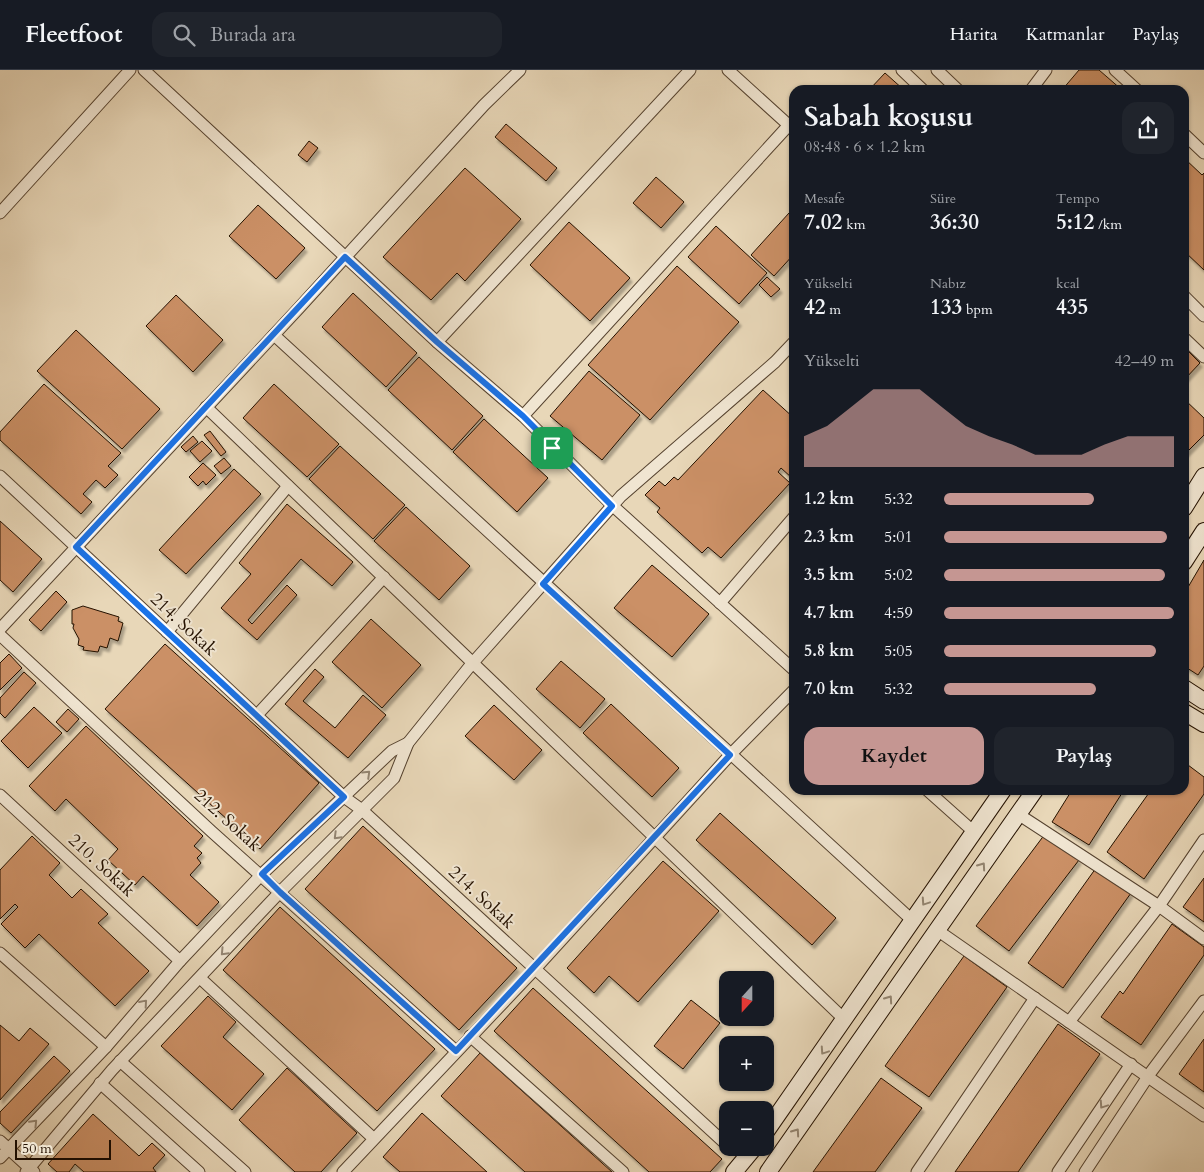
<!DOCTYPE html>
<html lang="tr">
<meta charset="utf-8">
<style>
body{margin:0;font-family:Cardo,serif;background:#20242c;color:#f1f3f6;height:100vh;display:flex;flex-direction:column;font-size:19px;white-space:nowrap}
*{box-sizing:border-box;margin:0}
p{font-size:16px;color:#9ea1a6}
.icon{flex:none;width:28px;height:28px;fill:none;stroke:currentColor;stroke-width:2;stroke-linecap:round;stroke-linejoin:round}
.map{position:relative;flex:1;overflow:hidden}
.drawer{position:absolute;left:789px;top:15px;width:400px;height:710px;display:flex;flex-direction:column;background:#171b24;border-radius:15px;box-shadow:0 1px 4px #0004}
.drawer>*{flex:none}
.needle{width:32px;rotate:201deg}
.tools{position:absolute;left:719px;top:901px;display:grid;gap:10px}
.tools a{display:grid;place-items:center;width:55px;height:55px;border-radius:10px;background:#171b24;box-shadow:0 1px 4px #0004;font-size:25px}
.scale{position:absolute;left:15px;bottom:12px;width:96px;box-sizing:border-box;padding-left:5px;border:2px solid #241101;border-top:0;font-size:14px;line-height:18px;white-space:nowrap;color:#241101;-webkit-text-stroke:4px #f0e5d1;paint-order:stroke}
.pin{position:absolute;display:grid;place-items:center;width:42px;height:42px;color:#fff;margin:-21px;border-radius:10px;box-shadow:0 2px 8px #0006}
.round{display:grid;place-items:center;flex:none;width:52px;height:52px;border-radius:15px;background:#20242c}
.headline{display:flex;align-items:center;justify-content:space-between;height:85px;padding:0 15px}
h1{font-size:28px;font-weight:800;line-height:38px}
.stats{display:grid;grid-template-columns:repeat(3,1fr);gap:8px;height:85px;padding:5px 15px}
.stats div{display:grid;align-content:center}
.stats b{font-size:21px;font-weight:800}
.stats small{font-size:14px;font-weight:400}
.stats p{font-size:14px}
.chart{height:140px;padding:10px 15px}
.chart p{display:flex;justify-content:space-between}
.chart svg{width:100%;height:90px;margin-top:5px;fill:#c59692;opacity:.7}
.action{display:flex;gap:10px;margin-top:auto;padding:10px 15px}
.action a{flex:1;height:58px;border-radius:15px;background:#c59692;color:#111;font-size:20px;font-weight:800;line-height:58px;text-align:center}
.action a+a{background:#20242c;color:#f1f3f6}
ul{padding:0 15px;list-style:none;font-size:16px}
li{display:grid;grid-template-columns:80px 60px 1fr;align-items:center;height:38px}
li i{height:12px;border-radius:6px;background:#c59692}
header{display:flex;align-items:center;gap:30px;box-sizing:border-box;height:70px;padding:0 25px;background:#171b24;border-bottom:1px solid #363941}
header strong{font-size:24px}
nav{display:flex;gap:28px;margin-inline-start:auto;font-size:18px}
.search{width:350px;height:45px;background:#20242c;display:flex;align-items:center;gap:12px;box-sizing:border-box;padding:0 18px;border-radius:15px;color:#9ea1a6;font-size:19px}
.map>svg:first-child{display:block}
.building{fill:#cb9066;stroke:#241101;filter:url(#shadow)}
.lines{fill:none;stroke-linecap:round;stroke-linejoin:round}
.street-casing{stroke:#55422f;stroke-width:13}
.secondary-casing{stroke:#241101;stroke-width:18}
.street{stroke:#f0e5d1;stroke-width:11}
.secondary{stroke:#f0e5d1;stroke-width:16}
.oneway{stroke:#948673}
.route-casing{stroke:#fff;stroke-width:10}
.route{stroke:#1a73e8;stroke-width:6}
.labels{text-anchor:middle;stroke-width:4;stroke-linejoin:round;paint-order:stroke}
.street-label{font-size:18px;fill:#241101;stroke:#f0e5d1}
</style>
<header>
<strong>Fleetfoot</strong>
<div class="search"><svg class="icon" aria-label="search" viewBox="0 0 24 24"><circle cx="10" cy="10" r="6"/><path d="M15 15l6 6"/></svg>Burada ara</div>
<nav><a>Harita</a><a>Katmanlar</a><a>Paylaş</a></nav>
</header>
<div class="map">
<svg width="1204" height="1102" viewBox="0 0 1204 1102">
<defs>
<filter id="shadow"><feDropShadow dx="2.5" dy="4" stdDeviation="1" flood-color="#0004"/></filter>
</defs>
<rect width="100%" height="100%" fill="#e8d7b8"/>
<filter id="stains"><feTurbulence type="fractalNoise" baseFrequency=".004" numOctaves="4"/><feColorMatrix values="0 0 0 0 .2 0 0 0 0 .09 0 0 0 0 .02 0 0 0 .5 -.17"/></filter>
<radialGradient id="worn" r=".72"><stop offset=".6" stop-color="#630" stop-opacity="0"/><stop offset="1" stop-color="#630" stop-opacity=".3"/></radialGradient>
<g class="building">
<polygon points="1079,0 1099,0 1122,20 1062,20"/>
<polygon points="885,3 904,20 869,20"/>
<polygon points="506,54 557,98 546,111 495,67"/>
<polygon points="309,71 318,78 307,92 298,85"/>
<polygon points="1184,88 1202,105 1204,103 1204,200 1184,181"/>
<polygon points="465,98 521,149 465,211 457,203 431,230 383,187"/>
<polygon points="656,107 684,132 661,158 633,133"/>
<polygon points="258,135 305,178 276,209 229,166"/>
<polygon points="789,143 794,147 794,184 774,206 751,185"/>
<polygon points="569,152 630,208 590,251 530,195"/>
<polygon points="716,156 767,203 739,234 688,187"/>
<polygon points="677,196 739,252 650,350 588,295"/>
<polygon points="767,207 780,219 771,227 759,215"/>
<polygon points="353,223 417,283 386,317 322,257"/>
<polygon points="176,225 223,270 193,302 146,256"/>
<polygon points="76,260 160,339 122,379 37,301"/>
<polygon points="1184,277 1200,293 1184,310"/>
<polygon points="419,287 483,346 452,380 388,320"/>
<polygon points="589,301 640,345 602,390 550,346"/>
<polygon points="44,314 121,383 108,396 118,405 105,418 96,410 83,424 92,432 81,444 0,370 0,362"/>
<polygon points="274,314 339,374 307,407 243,348"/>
<polygon points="763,320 794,348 794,406 792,408 781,398 778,402 790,413 721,488 708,477 702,483 657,442 660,438 645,425 659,411 665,416 674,407 678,410"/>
<polygon points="1184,329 1204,348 1204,365 1185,384"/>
<polygon points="484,349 548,408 517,442 453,382"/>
<polygon points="210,361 226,382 221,386 204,365"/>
<polygon points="193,366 198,372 186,382 181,377"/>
<polygon points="202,371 212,381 200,392 190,381"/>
<polygon points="340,376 405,435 373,469 309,409"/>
<polygon points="224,388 231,396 221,404 214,396"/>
<polygon points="203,393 216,405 206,415 203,411 198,416 189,407"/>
<polygon points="234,399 261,424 186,504 159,480"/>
<polygon points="287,434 353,492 332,516 301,489 248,550 252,554 287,515 297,525 257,570 221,538 251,504 239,493"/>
<polygon points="406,437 470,496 439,530 374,471"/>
<polygon points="0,451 42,489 13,522 0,510"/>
<polygon points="1204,490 1204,596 1198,605 1184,596 1184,524"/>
<polygon points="652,495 709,544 672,587 614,538"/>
<polygon points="56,521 67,532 41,561 29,550"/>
<polygon points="83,536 119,547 118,551 123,553 118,571 110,568 107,578 100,576 98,582 83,580 84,577 78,575 79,569 73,558 74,554 72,554 72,540"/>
<polygon points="371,549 421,595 382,638 332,592"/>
<polygon points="165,574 319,713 260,779 105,639"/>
<polygon points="9,584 22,598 0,620 0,593"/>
<polygon points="561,591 605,629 580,658 536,619"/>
<polygon points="315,599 324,607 303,631 335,658 363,625 386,645 348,688 285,634"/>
<polygon points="24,602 36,613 5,648 0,643 0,628"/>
<polygon points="611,634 679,698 652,727 583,663"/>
<polygon points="494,635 542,680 514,710 465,666"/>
<polygon points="34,637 62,663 28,698 1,671"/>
<polygon points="68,639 79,649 67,662 56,652"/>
<polygon points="86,656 203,766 194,776 202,783 197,788 201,793 190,805 219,832 197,856 143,806 135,815 108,790 118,779 66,729 55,741 29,716"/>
<polygon points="1184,692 1204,707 1204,724 1144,809 1107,782 1151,720 1184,720"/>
<polygon points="1072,720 1124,720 1089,775 1052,752"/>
<polygon points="720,743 836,848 812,875 696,770"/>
<polygon points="363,756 517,898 459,960 305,819"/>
<polygon points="1045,764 1079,790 1009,881 976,856"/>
<polygon points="32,766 60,793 49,805 72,828 81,819 108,844 98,853 149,901 115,936 39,864 25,878 1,854 18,837 15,834 0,849 0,800"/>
<polygon points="663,791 719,841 638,932 609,906 594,923 567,898"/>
<polygon points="1096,798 1131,823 1063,918 1028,893"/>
<polygon points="1204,808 1204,852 1183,837"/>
<polygon points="280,837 435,979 377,1041 223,900"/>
<polygon points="1172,854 1204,877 1204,885 1141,975 1101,947 1120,921 1123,924"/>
<polygon points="964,886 1007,917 929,1027 885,996"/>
<polygon points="533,918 722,1089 710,1102 649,1102 494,961"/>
<polygon points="208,926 236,952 223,967 264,1004 232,1040 161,976"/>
<polygon points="691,930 720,953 683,999 654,976"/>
<polygon points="1058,954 1100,984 1018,1102 955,1102"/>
<polygon points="0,955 19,971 30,958 49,974 0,1030"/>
<polygon points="1204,969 1204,1022 1179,1004"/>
<polygon points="480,983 612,1102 525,1102 441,1026"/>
<polygon points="54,986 70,1001 11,1063 0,1053 0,1042"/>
<polygon points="287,998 357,1063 321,1102 295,1102 239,1050"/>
<polygon points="881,1008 922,1038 875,1102 813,1102"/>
<polygon points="422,1043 487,1102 400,1102 383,1087"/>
<polygon points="93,1044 139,1086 152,1073 165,1085 153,1098 156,1102 84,1102 75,1094 69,1102 57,1102 48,1094"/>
</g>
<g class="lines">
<defs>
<g id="street">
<polyline points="144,0 437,272 523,346 613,436 794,600"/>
<polyline points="728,0 793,59"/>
<polyline points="902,0 923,20"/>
<polyline points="937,0 958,20"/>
<polyline points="1115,0 1137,20"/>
<polyline points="1031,20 1046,0"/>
<polyline points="1184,64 1204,83"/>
<polyline points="0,143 130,0"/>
<polyline points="1184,226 1204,246"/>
<polyline points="274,265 913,851"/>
<polyline points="1184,268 1204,287"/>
<polyline points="437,272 690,0"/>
<polyline points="206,337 845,950"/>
<polyline points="523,346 788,56"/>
<polyline points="0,406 344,727 362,740 728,1076"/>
<polyline points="720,533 794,447"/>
<polyline points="0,559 299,238 484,35 520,0"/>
<polyline points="167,562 288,416"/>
<polyline points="0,565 211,761 456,981"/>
<polyline points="257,645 384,507"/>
<polyline points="927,720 974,762"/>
<polyline points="0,725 180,891"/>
<polyline points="1018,744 1159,836 1204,869"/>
<polyline points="937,860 1204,1046"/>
<polyline points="0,883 106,977"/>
<polyline points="200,908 373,1068"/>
<polyline points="1069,952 1159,836 1204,770"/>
<polyline points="470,966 623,1102"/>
<polyline points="120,991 245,1102"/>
<polyline points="100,1013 199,1102"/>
<polyline points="0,1071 34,1102"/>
<polyline points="0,1088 106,977 180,891 262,804 392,681 408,673"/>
<polyline points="26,1102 112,1000 280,822 394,708 408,673 470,596 621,426 775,292 794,272"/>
<polyline points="343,1102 535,899 730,685 794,620"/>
<polyline points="917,1102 1035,928"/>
<polyline points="1058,1102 1131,994"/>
<polyline points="1085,1102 1151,1002 1204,931"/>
</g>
<g id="secondary">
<polyline points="1184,438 1204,406"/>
<polyline points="1184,492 1204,461"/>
<polyline points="1184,618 1204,631"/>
<polyline points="1184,642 1204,654"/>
<polyline points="765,1063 1003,720"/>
<polyline points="734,1102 754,1078"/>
<polyline points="768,1102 1035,720"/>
</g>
</defs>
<use href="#street" class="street-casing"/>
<use href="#secondary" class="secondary-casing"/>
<use href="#street" class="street"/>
<use href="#secondary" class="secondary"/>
</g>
<defs><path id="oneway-chevron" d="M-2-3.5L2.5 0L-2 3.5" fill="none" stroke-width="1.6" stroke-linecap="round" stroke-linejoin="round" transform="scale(1.25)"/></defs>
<g class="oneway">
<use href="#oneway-chevron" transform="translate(367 704) rotate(-44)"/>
<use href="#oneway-chevron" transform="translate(337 766) rotate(135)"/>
<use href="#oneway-chevron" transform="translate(982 796) rotate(-55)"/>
<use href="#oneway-chevron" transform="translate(925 832) rotate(124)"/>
<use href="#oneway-chevron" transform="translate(224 882) rotate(133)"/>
<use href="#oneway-chevron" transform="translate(889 929) rotate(-55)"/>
<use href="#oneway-chevron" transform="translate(144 933) rotate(-49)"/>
<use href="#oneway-chevron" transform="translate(824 981) rotate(124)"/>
<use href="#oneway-chevron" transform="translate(1103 1035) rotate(124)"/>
<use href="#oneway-chevron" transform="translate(34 1053) rotate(-46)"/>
<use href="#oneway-chevron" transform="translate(796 1062) rotate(-55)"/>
</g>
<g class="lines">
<defs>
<polygon id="route" points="345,187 437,272 523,346 612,436 543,514 730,685 456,981 280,822 262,804 344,727 76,477"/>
</defs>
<use href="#route" class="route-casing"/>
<use href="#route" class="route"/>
</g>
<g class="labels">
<g class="street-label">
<text transform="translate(184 554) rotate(43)" y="6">214. Sokak</text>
<text transform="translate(228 750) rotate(42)" y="6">212. Sokak</text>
<text transform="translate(102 795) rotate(43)" y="6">210. Sokak</text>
<text transform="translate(482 827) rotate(43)" y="6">214. Sokak</text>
</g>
</g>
<rect width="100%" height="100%" filter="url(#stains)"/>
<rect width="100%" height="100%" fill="url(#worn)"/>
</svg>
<div class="tools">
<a><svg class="needle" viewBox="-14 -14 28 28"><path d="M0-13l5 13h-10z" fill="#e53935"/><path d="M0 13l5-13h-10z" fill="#9ea1a6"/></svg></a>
<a>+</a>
<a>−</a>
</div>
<div class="scale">50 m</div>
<div class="pin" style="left:552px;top:378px;background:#1e9e55"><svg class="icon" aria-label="arrive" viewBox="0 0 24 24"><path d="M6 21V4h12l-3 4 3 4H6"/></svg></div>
<section class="drawer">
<div class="headline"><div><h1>Sabah koşusu</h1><p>08:48 · 6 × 1.2 km</p></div><a class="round"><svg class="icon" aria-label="share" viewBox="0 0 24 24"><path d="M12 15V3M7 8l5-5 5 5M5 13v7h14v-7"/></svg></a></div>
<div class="stats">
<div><p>Mesafe</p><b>7.02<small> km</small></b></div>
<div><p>Süre</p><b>36:30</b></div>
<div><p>Tempo</p><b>5:12<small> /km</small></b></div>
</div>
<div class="stats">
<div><p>Yükselti</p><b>42<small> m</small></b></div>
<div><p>Nabız</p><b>133<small> bpm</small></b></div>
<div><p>kcal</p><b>435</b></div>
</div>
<div class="chart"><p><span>Yükselti</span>42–49 m</p>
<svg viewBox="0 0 160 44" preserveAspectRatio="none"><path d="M0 44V29L10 24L20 15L30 6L40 6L50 6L60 15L70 24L80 29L90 33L100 38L110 38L120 38L130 33L140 29L150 29L160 29V44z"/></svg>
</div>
<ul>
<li><b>1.2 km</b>5:32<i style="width:65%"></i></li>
<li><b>2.3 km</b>5:01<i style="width:97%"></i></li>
<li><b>3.5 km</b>5:02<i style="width:96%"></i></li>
<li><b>4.7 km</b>4:59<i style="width:100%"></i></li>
<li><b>5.8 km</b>5:05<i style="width:92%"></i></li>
<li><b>7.0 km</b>5:32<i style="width:66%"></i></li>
</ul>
<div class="action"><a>Kaydet</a><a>Paylaş</a></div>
</section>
</div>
